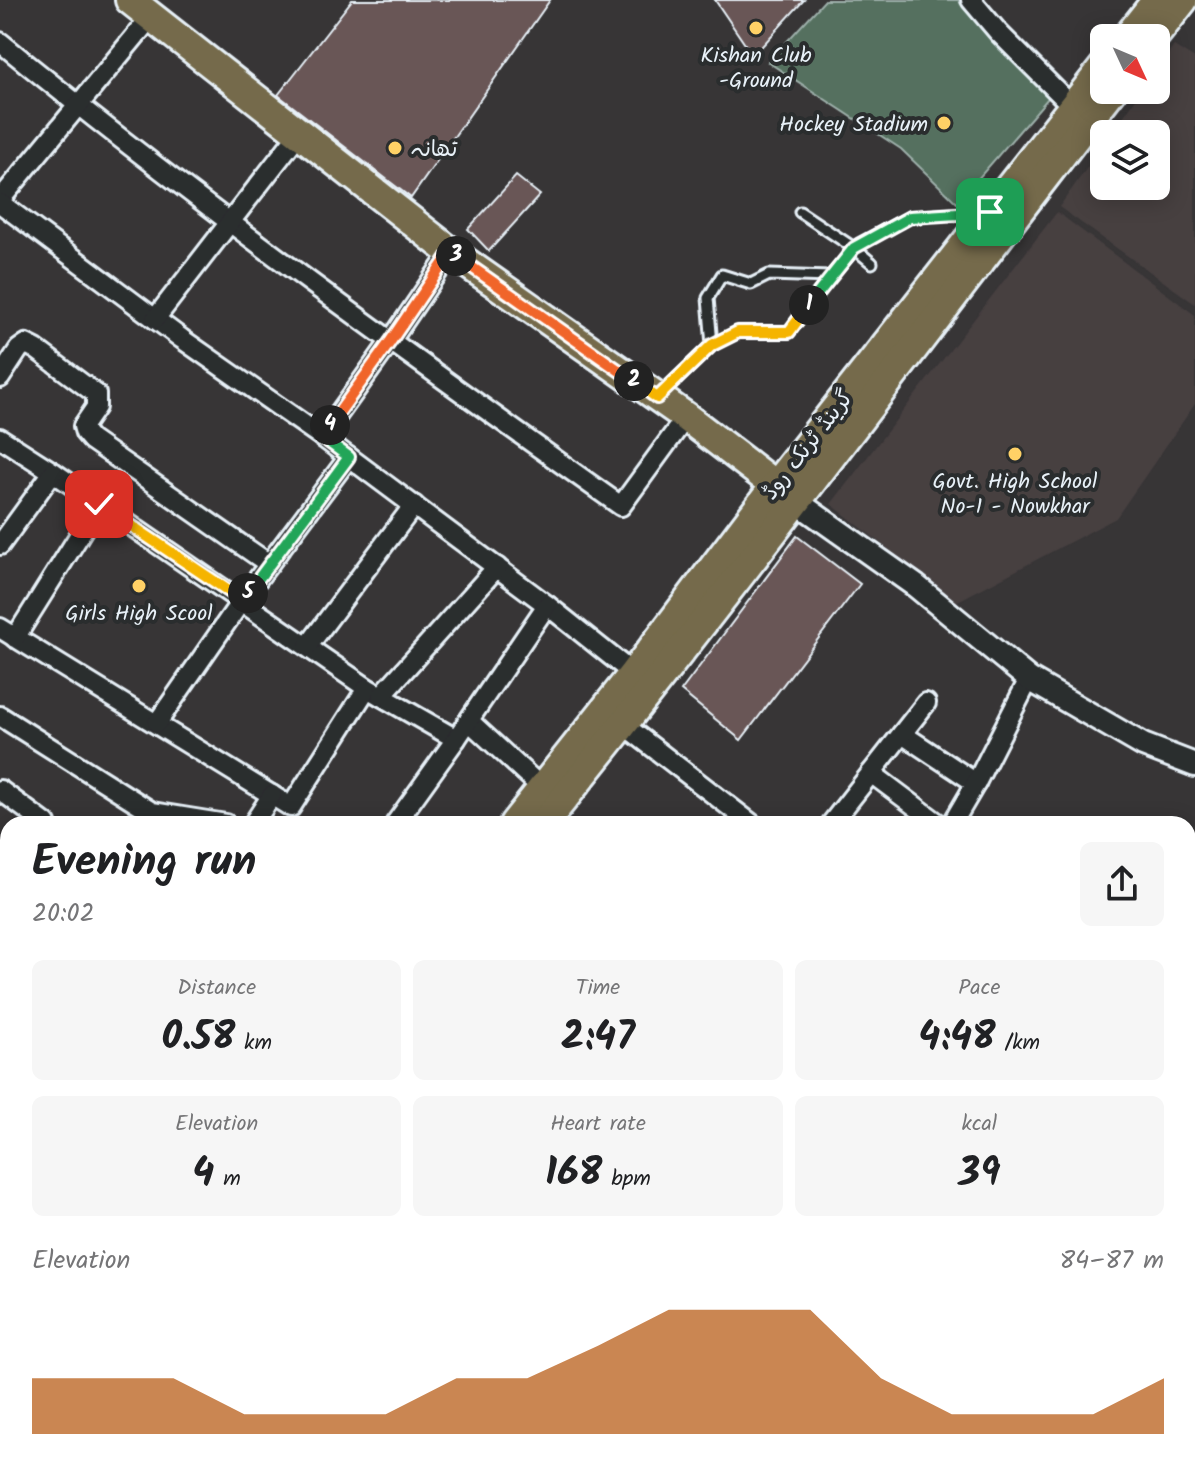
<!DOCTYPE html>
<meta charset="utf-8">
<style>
body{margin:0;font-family:Kalam,"Playpen Sans Arabic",sans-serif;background:#f6f6f6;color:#202124;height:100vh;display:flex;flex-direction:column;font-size:30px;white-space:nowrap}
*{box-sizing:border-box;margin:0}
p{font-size:26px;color:#757577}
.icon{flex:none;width:44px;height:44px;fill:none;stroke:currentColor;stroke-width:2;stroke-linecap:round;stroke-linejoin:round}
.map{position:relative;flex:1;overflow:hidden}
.panel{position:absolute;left:0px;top:816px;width:1196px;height:650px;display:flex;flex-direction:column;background:#fff;border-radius:24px 24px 0 0;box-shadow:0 4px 20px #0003}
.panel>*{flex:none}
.needle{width:52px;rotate:134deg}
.fabs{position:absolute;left:1090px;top:24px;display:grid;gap:16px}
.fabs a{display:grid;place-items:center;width:80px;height:80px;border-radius:12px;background:#fff;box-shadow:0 4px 20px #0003;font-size:40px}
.pin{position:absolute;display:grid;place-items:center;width:68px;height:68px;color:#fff;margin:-34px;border-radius:16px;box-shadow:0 4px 12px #0006}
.km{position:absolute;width:40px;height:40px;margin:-20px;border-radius:50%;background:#222;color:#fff;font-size:22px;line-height:40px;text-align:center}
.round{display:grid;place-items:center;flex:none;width:84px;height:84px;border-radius:12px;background:#f6f6f6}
.summary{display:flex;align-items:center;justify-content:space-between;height:136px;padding:0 32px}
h1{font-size:44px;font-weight:800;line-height:60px}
.metrics{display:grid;grid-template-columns:repeat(3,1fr);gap:12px;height:136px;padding:8px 32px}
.metrics div{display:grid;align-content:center;border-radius:12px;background:#f6f6f6;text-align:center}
.metrics b{font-size:40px;font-weight:800}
.metrics small{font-size:22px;font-weight:400}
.metrics p{font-size:22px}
.chart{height:224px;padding:16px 32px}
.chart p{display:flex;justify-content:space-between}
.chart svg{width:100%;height:144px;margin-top:8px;fill:#b45309;opacity:.7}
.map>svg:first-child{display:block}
.built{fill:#463f40}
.green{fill:#54705e;stroke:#9eb0ab;stroke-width:2}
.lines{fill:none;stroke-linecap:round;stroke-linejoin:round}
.stream{stroke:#8f9eaa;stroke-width:4}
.building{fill:#695656;stroke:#e8f1f8;stroke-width:2}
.service-casing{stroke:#e8f1f8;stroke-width:15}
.minor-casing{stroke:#e8f1f8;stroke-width:24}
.tertiary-casing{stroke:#e8f1f8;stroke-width:28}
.primary-casing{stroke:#e8f1f8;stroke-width:34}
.trunk-casing{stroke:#e8f1f8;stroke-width:34}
.service{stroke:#2a2d2e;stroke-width:9}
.minor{stroke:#2a2d2e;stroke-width:18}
.tertiary{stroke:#2a2d2e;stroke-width:22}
.primary{stroke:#746b4b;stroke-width:28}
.trunk{stroke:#746b4b;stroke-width:28}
.split-1-casing{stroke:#fff;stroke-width:16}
.split-2-casing{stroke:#fff;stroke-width:16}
.split-3-casing{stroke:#fff;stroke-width:16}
.split-4-casing{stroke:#fff;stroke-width:16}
.split-5-casing{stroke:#fff;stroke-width:16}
.split-6-casing{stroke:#fff;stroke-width:16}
.split-1{stroke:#22a559;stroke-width:10}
.split-2{stroke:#f5b400;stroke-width:10}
.split-3{stroke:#f0652b;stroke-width:10}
.split-4{stroke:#f0652b;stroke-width:10}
.split-5{stroke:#22a559;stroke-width:10}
.split-6{stroke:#f5b400;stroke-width:10}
.poi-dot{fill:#ffd166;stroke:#2a2d2e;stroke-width:3}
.labels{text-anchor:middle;stroke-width:8;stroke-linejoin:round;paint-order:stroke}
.poi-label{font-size:22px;fill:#e8f1f8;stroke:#2a2d2e}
.street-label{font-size:22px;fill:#e8f1f8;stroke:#2a2d2e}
</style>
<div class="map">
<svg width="1195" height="1465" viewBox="0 0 1195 1465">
<rect width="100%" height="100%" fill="#373536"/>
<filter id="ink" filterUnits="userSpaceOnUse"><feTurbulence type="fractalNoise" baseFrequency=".0125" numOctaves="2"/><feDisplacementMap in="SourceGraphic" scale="16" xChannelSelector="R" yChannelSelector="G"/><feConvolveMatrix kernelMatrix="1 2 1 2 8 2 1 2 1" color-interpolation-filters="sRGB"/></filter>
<g filter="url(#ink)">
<g class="built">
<polygon points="1174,46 1195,59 1195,304 1059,207 1104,144 1104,186 1156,186 1156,134 1111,134 1142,90 1156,90 1156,71"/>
<polygon points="1057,212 1195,315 1195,404 1116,518 956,602 831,504"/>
<polygon points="0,1199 8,1205 8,1366 0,1377"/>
</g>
<polygon class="green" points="825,0 958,0 1049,97 957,203 901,149 768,62"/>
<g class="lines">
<g class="stream">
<polyline points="0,877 8,881"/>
<polyline points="1187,1458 1195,1460"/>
</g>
</g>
<g class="building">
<polygon points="352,0 550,0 411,198 278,95"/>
<polygon points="715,0 804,0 753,56"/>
<polygon points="516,176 540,195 489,251 468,229"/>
<polygon points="797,536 860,584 741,740 681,691"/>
</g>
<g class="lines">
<defs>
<g id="service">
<polyline points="800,212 854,248 872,263"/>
<polyline points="712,345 708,298 722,275 751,284 769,275 830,277"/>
<polyline points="662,393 712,345 738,332 789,332 830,277 859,244 910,217 983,212"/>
<polyline points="0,1395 8,1385"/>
<polyline points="85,1465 90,1458"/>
</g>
<g id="minor">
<polyline points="971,0 999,33 1073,107"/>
<path d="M0 42C200 206 410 356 621 506L686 417"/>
<polyline points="0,200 151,17"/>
<polyline points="0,203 182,339 322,437 547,605 641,680"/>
<polyline points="155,319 299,133"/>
<polyline points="0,378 19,349 26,344 36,349 96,394 96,407 83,426 85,433 91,440 269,564"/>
<polyline points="322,437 390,342 451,252"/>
<polyline points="0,438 53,472 367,688 456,739"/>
<polyline points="0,545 53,472"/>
<polyline points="0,628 291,807 367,688"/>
<polyline points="15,638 99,504"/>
<polyline points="308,646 414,505"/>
<polyline points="381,696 497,567"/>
<polyline points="0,716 152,812 226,824"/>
<polyline points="469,721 542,788"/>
<polyline points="157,723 242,600 349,457"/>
<polyline points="624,725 752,824"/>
<polyline points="902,734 976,783"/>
<polyline points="871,773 939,824"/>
<polyline points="0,790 46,824"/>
<polyline points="253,824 272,795"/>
<polyline points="395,824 456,739 547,605"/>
<polyline points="831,824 926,703"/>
<polyline points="952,824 976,783 1029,679"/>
<polyline points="0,960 8,965"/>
<polyline points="1188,1053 1195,1034"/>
<polyline points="0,1171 8,1177"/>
<polyline points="369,1458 377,1465"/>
</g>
<polyline id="tertiary" points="797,502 916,586 1029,679 1143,745 1195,765"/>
<polyline id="primary" points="130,0 451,252 686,417 793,499"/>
<g id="trunk">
<polyline points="1127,38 1157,0"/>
<polyline points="1153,38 1183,0"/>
<polyline points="514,824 633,674 775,486 1104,67"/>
<path d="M543 824C738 584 922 334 1112 90"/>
<polyline points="14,1465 20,1458"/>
<polyline points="43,1465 49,1458"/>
</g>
</defs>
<use href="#service" class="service-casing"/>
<use href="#minor" class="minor-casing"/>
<use href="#tertiary" class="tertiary-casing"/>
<use href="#primary" class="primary-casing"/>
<use href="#trunk" class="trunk-casing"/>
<use href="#service" class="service"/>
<use href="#minor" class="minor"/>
<use href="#tertiary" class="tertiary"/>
<use href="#primary" class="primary"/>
<use href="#trunk" class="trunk"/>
</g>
</g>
<g class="lines" filter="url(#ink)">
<defs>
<polyline id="split-1" points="809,305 854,248 910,217 990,212"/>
<polyline id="split-2" points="634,381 657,398 712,345 738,332 789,332 809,305"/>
<polyline id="split-3" points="456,256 634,381"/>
<polyline id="split-4" points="330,425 390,342 451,252 456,256"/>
<polyline id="split-5" points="248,593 349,457 322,437 330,425"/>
<polyline id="split-6" points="99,504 242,600 248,593"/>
</defs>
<use href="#split-1" class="split-1-casing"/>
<use href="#split-2" class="split-2-casing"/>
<use href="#split-3" class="split-3-casing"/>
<use href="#split-4" class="split-4-casing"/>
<use href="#split-5" class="split-5-casing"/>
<use href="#split-6" class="split-6-casing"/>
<use href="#split-1" class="split-1"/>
<use href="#split-2" class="split-2"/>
<use href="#split-3" class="split-3"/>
<use href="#split-4" class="split-4"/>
<use href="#split-5" class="split-5"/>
<use href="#split-6" class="split-6"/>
</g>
<g class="poi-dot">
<circle cx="756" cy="28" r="8"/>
<circle cx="944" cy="123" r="8"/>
<circle cx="395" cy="148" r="8"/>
<circle cx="1015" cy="454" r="8"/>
<circle cx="139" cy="586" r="8"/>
</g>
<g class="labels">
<g class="poi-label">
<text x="756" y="62">Kishan Club<tspan x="756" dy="25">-Ground</tspan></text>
<text x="928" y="131" text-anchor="end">Hockey Stadium</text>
<text x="411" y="156" text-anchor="start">تھانہ</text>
<text x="1015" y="488">Govt. High School<tspan x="1015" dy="25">No-1 - Nowkhar</tspan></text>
<text x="139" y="620">Girls High Scool</text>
</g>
<g class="street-label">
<text transform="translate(807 444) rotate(-52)" y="8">گرینڈ ٹرنک روڈ</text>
</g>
</g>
</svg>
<div class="fabs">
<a><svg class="needle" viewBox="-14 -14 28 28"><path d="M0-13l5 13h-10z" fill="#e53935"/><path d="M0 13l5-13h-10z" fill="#757577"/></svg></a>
<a><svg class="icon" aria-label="layers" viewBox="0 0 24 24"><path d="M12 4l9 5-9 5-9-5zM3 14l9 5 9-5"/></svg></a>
</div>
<div class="pin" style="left:990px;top:212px;background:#1e9e55"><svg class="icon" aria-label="arrive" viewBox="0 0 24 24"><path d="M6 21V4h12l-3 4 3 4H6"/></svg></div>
<div class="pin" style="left:99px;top:504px;background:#d93025"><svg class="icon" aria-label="check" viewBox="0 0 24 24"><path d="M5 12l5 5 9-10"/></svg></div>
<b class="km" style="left:809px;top:305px">1</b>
<b class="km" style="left:634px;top:381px">2</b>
<b class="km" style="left:456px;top:256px">3</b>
<b class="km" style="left:330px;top:425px">4</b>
<b class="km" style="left:248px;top:593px">5</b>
<section class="panel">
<div class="summary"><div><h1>Evening run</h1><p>20:02</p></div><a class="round"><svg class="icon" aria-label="share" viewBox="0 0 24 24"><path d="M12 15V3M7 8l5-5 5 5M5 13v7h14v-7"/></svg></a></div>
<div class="metrics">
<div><p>Distance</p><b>0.58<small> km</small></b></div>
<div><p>Time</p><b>2:47</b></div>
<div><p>Pace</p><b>4:48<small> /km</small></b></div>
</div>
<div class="metrics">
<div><p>Elevation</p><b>4<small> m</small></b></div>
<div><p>Heart rate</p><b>168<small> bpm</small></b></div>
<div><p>kcal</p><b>39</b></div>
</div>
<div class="chart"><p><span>Elevation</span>84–87 m</p>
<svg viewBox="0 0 160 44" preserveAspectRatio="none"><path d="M0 44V27L10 27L20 27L30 38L40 38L50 38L60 27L70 27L80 17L90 6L100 6L110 6L120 27L130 38L140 38L150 38L160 27V44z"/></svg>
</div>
</section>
</div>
